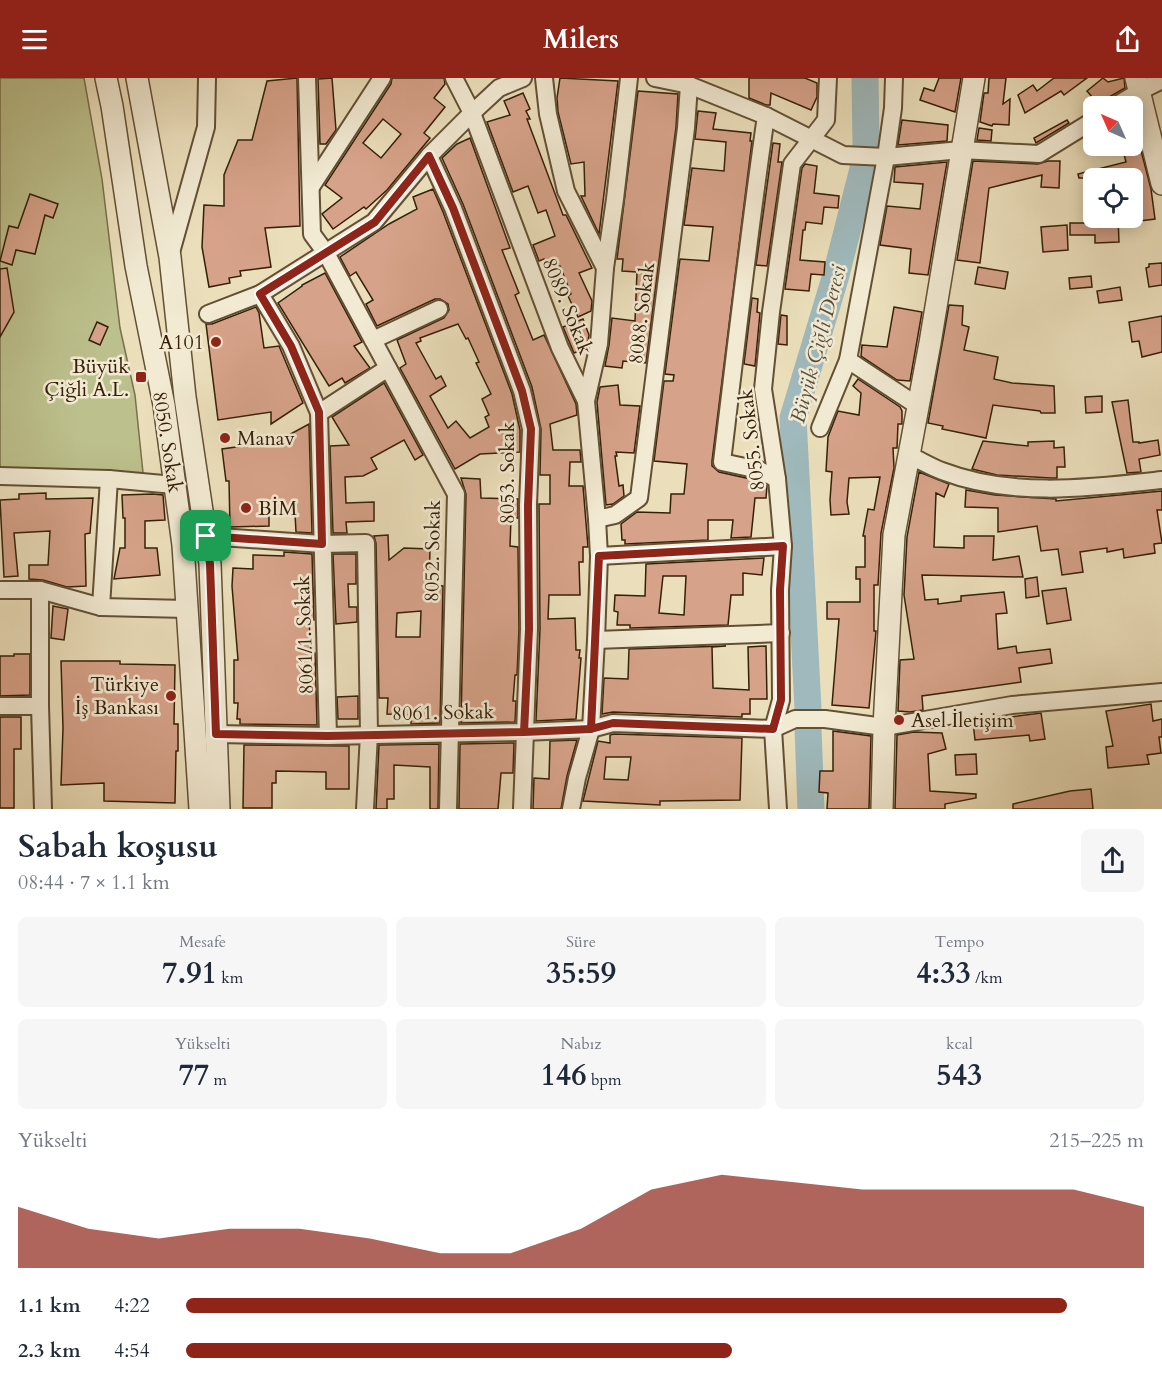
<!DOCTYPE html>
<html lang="tr">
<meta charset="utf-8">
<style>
body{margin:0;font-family:Cardo,serif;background:#f6f6f7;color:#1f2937;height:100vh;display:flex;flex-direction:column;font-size:22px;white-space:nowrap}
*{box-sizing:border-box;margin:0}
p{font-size:20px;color:#747a83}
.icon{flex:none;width:33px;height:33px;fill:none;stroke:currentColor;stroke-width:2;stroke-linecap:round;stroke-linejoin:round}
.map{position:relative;height:731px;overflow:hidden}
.panel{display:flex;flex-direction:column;background:#fff;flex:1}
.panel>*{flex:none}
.needle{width:39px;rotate:315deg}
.tools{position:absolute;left:1083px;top:18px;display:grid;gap:12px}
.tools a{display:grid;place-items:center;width:60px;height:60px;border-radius:9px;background:#fff;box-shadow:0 3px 15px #0003;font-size:30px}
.pin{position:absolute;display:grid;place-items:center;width:51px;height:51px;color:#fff;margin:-26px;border-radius:12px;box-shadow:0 3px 9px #0006}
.round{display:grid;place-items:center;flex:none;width:63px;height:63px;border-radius:9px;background:#f6f6f7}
.summary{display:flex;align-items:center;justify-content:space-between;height:102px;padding:0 18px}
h1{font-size:33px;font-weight:700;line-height:45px}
.stats{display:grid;grid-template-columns:repeat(3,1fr);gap:9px;height:102px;padding:6px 18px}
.stats div{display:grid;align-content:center;border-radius:9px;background:#f6f6f7;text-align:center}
.stats b{font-size:30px;font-weight:700}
.stats small{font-size:16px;font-weight:400}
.stats p{font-size:16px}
.chart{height:168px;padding:12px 18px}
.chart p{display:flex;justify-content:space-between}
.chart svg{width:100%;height:108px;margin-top:6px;fill:#8f2418;opacity:.7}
ul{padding:0 18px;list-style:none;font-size:20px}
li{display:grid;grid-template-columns:96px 72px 1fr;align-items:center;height:45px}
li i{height:15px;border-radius:8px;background:#8f2418}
header{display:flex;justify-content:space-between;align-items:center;height:78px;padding:0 18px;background:#8f2418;color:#fff;font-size:27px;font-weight:700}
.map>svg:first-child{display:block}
.green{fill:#bcc08c;stroke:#78704a;stroke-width:1.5}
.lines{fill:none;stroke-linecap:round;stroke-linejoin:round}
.river{stroke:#9fb9bc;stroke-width:27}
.building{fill:#d6a289;stroke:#352007;stroke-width:1.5;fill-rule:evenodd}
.minor-casing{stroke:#625034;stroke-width:20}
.tertiary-casing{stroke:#625034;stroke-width:24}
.minor{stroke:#f2ead3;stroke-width:16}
.tertiary{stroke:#f2ead3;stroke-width:21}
.route-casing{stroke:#fff;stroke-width:12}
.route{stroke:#8f2418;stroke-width:8}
.poi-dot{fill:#8f2418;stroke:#f2ead3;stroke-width:2}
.labels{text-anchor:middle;stroke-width:5;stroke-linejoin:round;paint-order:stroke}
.street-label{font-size:20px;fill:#352007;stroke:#f2ead3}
.poi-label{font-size:20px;fill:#352007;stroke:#f2ead3;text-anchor:end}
.water-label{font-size:21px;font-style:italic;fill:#554e3d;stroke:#f2ead3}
</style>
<header><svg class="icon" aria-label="menu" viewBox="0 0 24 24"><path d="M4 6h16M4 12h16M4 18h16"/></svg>Milers<svg class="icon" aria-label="share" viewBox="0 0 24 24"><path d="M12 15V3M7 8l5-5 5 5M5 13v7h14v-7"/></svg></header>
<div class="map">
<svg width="1162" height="731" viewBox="0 0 1162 731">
<rect width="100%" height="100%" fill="#ebdfbb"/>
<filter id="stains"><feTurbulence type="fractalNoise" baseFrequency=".00333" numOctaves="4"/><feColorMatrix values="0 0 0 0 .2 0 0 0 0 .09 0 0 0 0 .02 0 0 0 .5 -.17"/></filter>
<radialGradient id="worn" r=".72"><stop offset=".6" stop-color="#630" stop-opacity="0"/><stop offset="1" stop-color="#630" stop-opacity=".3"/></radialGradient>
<polygon class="green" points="0,0 84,0 102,101 120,250 135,317 143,395 0,392"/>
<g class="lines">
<g class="river">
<polyline points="865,0 866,67"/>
<polyline points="808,631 793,340 836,197 865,83"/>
<polyline points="808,650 811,731"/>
</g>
</g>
<g class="building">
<polygon points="297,0 300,148 265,150 271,189 240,193 241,198 229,200 230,205 209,209 202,169 204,127 224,128 224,97 238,62 252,62 267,3"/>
<polygon points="332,0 336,52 326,66 320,66 318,1"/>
<path d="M392 0H444L445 6 434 20 445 29 424 55 430 60 387 112 366 131 364 129 333 151 322 136 342 120 325 107 391 6ZM383 41 401 56 381 80 363 65Z"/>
<polygon points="560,0 618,3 599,156 581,118 585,118 584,84 571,86 558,34 557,20"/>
<polygon points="749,0 805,0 817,5 817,19 811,32 771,15 770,27 766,27 749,20"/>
<polygon points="939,0 961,0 955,34 920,22 924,10 934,13"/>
<polygon points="989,0 1006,0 1003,26 1010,21 1009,47 993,46 992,48 980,44 984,15 988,15"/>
<polygon points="1054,0 1087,0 1064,17 1061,13 1025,35 1018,17 1033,7 1037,13"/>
<polygon points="1103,0 1108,4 1124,0 1125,10 1109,19 1105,28 1100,28 1087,13"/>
<polygon points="638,13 678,16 676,49 646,285 623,283 622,290 605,288 609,267 612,240 635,243 637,194 622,193 623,181 617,181"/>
<polygon points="523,15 530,31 526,33 530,41 527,41 563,137 566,137 592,190 579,195 592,223 591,233 578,239 568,218 571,216 560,188 548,193 544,181 539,183 533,167 555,158 546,132 538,135 528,108 513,114 487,44 510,37 504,23"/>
<polygon points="698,33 716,35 713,51 751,55 750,63 752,63 712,383 712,388 719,394 755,402 767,408 766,420 755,420 751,459 731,460 733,442 708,442 708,462 625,466 625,462 622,462 621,446 637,434 670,435 671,416 684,416 687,386 654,383 664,303 673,303 674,297 665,296 680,181 709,183 713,149 684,147 692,90 724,93 726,64 695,61"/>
<polygon points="902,42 948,47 947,63 898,67"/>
<polygon points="1067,42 1069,45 1036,65 1034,60"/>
<polygon points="979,50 992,52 991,63 977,62"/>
<polygon points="1137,57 1151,111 1155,141 1132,144 1132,100 1079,100 1078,96 1126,84 1122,68 1132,68 1132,59"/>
<polygon points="470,60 510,170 502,172 519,215 515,217 533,262 544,257 576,326 577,337 550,346 553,372 580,372 581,384 570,384 569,408 583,408 588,469 583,469 583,484 579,484 580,517 549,517 548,541 575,540 576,572 580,572 579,580 581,580 576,641 536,643 540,551 539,426 550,426 550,397 540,397 541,351 532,309 463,126 442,80 457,66"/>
<polygon points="773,65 780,66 778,84 782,84 767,188 756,187"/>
<polygon points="973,83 1038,86 1048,83 1060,83 1059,110 1041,109 1042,97 989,110 980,185 957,182"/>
<polygon points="947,84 928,197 909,195 911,171 880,167 887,128 920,131 923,106 894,104 895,89"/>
<polygon points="805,86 817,88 814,115 839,118 838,130 824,129 822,146 806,144 805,152 803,152 800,182 825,184 824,197 811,196 809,213 785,211 802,90"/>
<path d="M433 111 443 134 512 316 520 352V374L480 376 455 391 400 290 406 286 397 262 444 240 449 232 448 226 440 221H435L377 248 366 226 373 222 356 194 350 198 340 179 389 146 417 131 413 119ZM458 246 466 261 468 260 479 284 476 285 491 316 482 321 489 337 485 339 489 349 470 360 456 343 448 350 430 318 446 308 441 298 436 301 416 265 421 263 420 260Z"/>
<polygon points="30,116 58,126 53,140 45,137 35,176 16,172 12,187 0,183 9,148 18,150"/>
<polygon points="1098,140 1118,140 1119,164 1095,165 1095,157 1070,157 1070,145 1099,145"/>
<polygon points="1067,147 1068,172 1043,174 1041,149"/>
<polygon points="1162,185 1162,207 1149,209 1146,190 1149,189 1149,186"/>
<polygon points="978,189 1008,194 1005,211 975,206"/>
<polygon points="7,190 14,234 0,259 0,191"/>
<polygon points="325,195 362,264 354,268 370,290 345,305 342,300 329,308 278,225 302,208 302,207"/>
<polygon points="1091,198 1092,209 1070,211 1069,200"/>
<polygon points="1120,209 1122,222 1099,225 1097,213"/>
<polygon points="752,220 758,221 757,234 760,235 755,288 744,286"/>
<polygon points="949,227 963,228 962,247 969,249 964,272 998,279 994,301 1012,305 1054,308 1055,335 1041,335 1040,333 993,327 986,360 942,351 943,348 928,345"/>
<polygon points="256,229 259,235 264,270 279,268 303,325 271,346 271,334 218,342 206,246 212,246"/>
<polygon points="894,229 922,234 910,303 897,302 861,278 862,267 887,269"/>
<polygon points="781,237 787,238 787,267 778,266"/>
<polygon points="1162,238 1162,274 1142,279 1139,263 1132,264 1129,244"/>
<polygon points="583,241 589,257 587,270 574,275 563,249"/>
<polygon points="97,244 108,249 100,267 89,262"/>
<polygon points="858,301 900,329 902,333 902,346 898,346 897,370 893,370 894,390 881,455 878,507 874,507 874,553 876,553 869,630 832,627 839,541 827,541 827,524 860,524 860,501 856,501 856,489 865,489 865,458 863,458 868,431 874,432 880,399 849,400 847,424 849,436 831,437 830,422 832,394 826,393 828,359 838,333 859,337 861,315 853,308"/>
<polygon points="384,305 423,377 415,382 404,362 371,380 377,391 363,398 345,399 346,425 374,424 374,443 346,444 347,455 333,455 330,368 349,367 332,339"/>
<polygon points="618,307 620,327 640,328 634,375 616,374 617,378 615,378 619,408 623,407 624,418 613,426 606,427 597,324 600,309"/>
<polygon points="1102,318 1102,334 1086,335 1085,319"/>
<polygon points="1128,322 1133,364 1139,364 1139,365 1158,362 1160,377 1139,381 1141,394 1127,395 1112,324"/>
<polygon points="309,346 312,455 296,454 295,436 269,437 269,448 230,449 229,403 226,403 222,371 273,364 274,365"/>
<polygon points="983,363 1028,368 1028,364 1054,363 1054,370 1064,369 1065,389 1057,389 1057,400 1051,400 997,397 972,391"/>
<polygon points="919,394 949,406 944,419 936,415 934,469 964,470 964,458 994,458 993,482 1019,478 1023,499 922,497 925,522 938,521 938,526 961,523 961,518 1004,514 1007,535 996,536 998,571 1016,568 1017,575 1050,571 1052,585 1019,590 1021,604 922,618 923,632 910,634 898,633 900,582 914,581 904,517 907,459"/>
<polygon points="461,400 480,401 481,420 518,421 518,440 511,440 510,468 518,469 519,551 517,597 515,597 513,623 516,623 515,644 461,645 466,416"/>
<polygon points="966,412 995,417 1056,421 1056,423 1162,413 1162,432 1157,432 1162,465 1154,466 1155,475 1124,480 1123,471 1107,474 1107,470 1080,474 1083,494 1062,497 1058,471 1041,473 1037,448 998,454 998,430 965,429"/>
<polygon points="46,415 46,421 93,420 90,455 85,456 86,508 67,509 43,502 29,501 29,487 48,487 50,453 14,455 18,498 4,499 0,422 19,421 19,416"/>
<polygon points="153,416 163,417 165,442 145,443 145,470 157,470 160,497 114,501 120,470 125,470 125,440 123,440 122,417"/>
<path d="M388 457 389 482 404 470 430 471 429 507 443 508 440 645 411 646V637L387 636 388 620H379L376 465 374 458ZM421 533 420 559H396L397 535Z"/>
<polygon points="284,474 312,476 314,542 309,542 311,575 315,575 317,647 240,646 240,641 237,641 238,625 234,625 234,582 238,582 232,508 233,490 253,491 253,477 284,478"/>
<polygon points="333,476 356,476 356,506 348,506 349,529 357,529 357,544 336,546"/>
<path d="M764 480 762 497 743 495V517H731L728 547 630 550V547H617L618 534 614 533 615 517 645 518 646 486ZM663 498H686L684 537 659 535Z"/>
<polygon points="1037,499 1039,518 1026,520 1025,501"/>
<polygon points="1066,510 1071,542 1047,546 1042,513"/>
<polygon points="53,528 68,531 64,562 51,560"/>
<polygon points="726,568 712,569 713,610 749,612 748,569 766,568 767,621 750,621 750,636 742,636 742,639 613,634 602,636 604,600 628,601 629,571"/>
<polygon points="14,576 30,576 30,617 0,618 0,578 14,578"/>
<polygon points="61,583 120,583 120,586 175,587 174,646 178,646 178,673 176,673 175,725 104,723 104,705 61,707 63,650"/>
<polygon points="358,618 358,641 338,641 337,619"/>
<polygon points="1151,626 1153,643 1162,641 1162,659 1159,659 1161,675 1147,677 1149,686 1108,690 1106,669 1113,668 1106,633"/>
<polygon points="1041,635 1045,661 1030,663 1029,657 975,662 973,644"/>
<polygon points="0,639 21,639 21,671 14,671 14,730 0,730"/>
<polygon points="833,653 871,658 869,731 827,731 828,715 819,714 820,693 833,693"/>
<polygon points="914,654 942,655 946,671 928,676 930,713 976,716 976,720 945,726 945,731 895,731 897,657"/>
<path d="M614 656 742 660 740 722 660 723V727L583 723 598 663 610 665V657ZM606 679H631L628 702 604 701Z"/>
<polygon points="577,662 567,698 561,731 533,731 534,700 549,701 550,663"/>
<polygon points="514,665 513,695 501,695 498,731 459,731 460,666"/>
<polygon points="439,666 438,731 430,731 430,689 394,687 394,721 387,721 387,731 376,731 379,667"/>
<polygon points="244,667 349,668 349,711 326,711 326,694 276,693 276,705 272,705 272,730 243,730"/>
<polygon points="976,676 977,696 956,697 955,677"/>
<polygon points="1091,711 1093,731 1013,731 1013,726 1070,713"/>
</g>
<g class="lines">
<defs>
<g id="minor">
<polyline points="307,0 312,156 326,175 456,416 448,731"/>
<polyline points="454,0 472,35 560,270 586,323 597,441 599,478 596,562 591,651 577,700 571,731"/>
<polyline points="544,0 548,36 566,113 605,190 599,266 586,323"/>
<polyline points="655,0 689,7 766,38 843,77 886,79 961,72 1039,76 1094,42"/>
<polyline points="894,0 893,30 886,79 848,282 918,328"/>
<polyline points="1115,28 1140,13 1162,2"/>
<path d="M766 38C749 153 736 268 722 384L759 392 777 401"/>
<polyline points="429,78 453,130 522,313 531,351 528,427 529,551 522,731"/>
<polyline points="311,109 382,0"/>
<polyline points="170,178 206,49 207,0"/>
<polyline points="605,190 615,121 629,0"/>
<polyline points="260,216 291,268 319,335 328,658"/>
<polyline points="208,236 260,216 374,144 429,78 472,35 499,10 523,0"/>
<polyline points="373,262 439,231"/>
<polyline points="319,335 388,290"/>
<polyline points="820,350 848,282"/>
<path d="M908 377C920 382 931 389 942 393 1012 420 1090 410 1162 402"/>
<polyline points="0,398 109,401 174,407"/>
<polyline points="597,441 615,437 639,420 686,50 689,7"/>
<polyline points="206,458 322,466 366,465 369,656 365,731"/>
<polyline points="599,478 783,468"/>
<polyline points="0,512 40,512 101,529 187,531"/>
<polyline points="40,512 40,628 43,731"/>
<polyline points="101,529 109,401"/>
<polyline points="596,562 781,555"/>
<polyline points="0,628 40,628"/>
<polyline points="217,656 328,658 524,654 591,651 613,645 773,651 795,641 825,641 884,649 1012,627 1162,614"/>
<polyline points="778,731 773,651 781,622 780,512 783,468 777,401 763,311 771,234 792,86 826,42 828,0"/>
</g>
<g id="tertiary">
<polyline points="106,0 112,28 136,188 164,327 183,467 200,731"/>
<polyline points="137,0 170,179 185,319 210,486 219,731"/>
<polyline points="1136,0 1162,106"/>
<polyline points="882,731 884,649 894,457 930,265 974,0"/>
</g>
</defs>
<use href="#minor" class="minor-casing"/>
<use href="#tertiary" class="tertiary-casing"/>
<use href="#minor" class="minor"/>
<use href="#tertiary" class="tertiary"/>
</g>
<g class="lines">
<defs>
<polyline id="route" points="206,458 210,486 216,656 328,658 524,654 591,651 599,478 783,468 780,512 781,622 773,651 613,645 591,651 524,654 529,551 528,428 531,351 522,313 453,130 429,78 375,144 260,216 291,268 319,334 322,466 206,458"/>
</defs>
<use href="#route" class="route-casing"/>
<use href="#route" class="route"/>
</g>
<g class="poi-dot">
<circle cx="216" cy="264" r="6"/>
<rect x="135" y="293" width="12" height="12" rx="3"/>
<circle cx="225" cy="360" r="6"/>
<circle cx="246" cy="430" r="6"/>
<circle cx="171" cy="618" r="6"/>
<circle cx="899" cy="642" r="6"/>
</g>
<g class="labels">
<g class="street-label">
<text transform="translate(568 228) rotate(68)" y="7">8089. Sokak</text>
<text transform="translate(641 235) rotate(-83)" y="7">8088. Sokak</text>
<text transform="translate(751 362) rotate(-97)" y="7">8055. Sokak</text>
<text transform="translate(168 364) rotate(81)" y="7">8050. Sokak</text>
<text transform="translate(507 395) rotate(-90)" y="7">8053. Sokak</text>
<text transform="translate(432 473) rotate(-89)" y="7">8052. Sokak</text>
<text transform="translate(304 557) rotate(-92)" y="7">8061/1. Sokak</text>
<text transform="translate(443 634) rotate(-1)" y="7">8061. Sokak</text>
</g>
<g class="poi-label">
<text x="204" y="271">A101</text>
<text x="129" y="295">Büyük<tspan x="129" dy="23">Çiğli A.L.</tspan></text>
<text x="237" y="367" text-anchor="start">Manav</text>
<text x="258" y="437" text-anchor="start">BİM</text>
<text x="159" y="613">Türkiye<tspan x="159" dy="23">İş Bankası</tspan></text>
<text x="911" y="649" text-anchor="start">Asel İletişim</text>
</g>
<g class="water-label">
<text transform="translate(818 266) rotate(-75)" y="7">Büyük Çiğli Deresi</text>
</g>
</g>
<rect width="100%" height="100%" filter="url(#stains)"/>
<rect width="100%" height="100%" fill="url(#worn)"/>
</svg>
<div class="tools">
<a><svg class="needle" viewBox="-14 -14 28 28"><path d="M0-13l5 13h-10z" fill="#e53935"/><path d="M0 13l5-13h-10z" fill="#747a83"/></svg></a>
<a><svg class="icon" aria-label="locate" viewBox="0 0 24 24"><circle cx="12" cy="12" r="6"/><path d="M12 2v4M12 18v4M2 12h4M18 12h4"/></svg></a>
</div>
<div class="pin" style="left:206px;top:458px;background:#1e9e55"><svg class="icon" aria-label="arrive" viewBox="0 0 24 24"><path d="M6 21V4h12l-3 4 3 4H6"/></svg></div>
</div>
<section class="panel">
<div class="summary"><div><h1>Sabah koşusu</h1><p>08:44 · 7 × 1.1 km</p></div><a class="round"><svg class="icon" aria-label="share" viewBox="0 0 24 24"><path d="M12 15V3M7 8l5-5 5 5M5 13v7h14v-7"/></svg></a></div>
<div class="stats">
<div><p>Mesafe</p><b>7.91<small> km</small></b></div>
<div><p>Süre</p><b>35:59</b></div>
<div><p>Tempo</p><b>4:33<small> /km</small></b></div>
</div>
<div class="stats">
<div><p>Yükselti</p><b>77<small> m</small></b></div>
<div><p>Nabız</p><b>146<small> bpm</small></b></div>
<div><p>kcal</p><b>543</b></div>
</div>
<div class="chart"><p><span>Yükselti</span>215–225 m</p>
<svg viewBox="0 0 160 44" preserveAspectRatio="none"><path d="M0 44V19L10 28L20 32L30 28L40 28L50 32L60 38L70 38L80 28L90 12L100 6L110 9L120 12L130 12L140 12L150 12L160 19V44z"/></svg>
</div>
<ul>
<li><b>1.1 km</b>4:22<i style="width:92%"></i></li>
<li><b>2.3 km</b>4:54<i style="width:57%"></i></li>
</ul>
</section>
